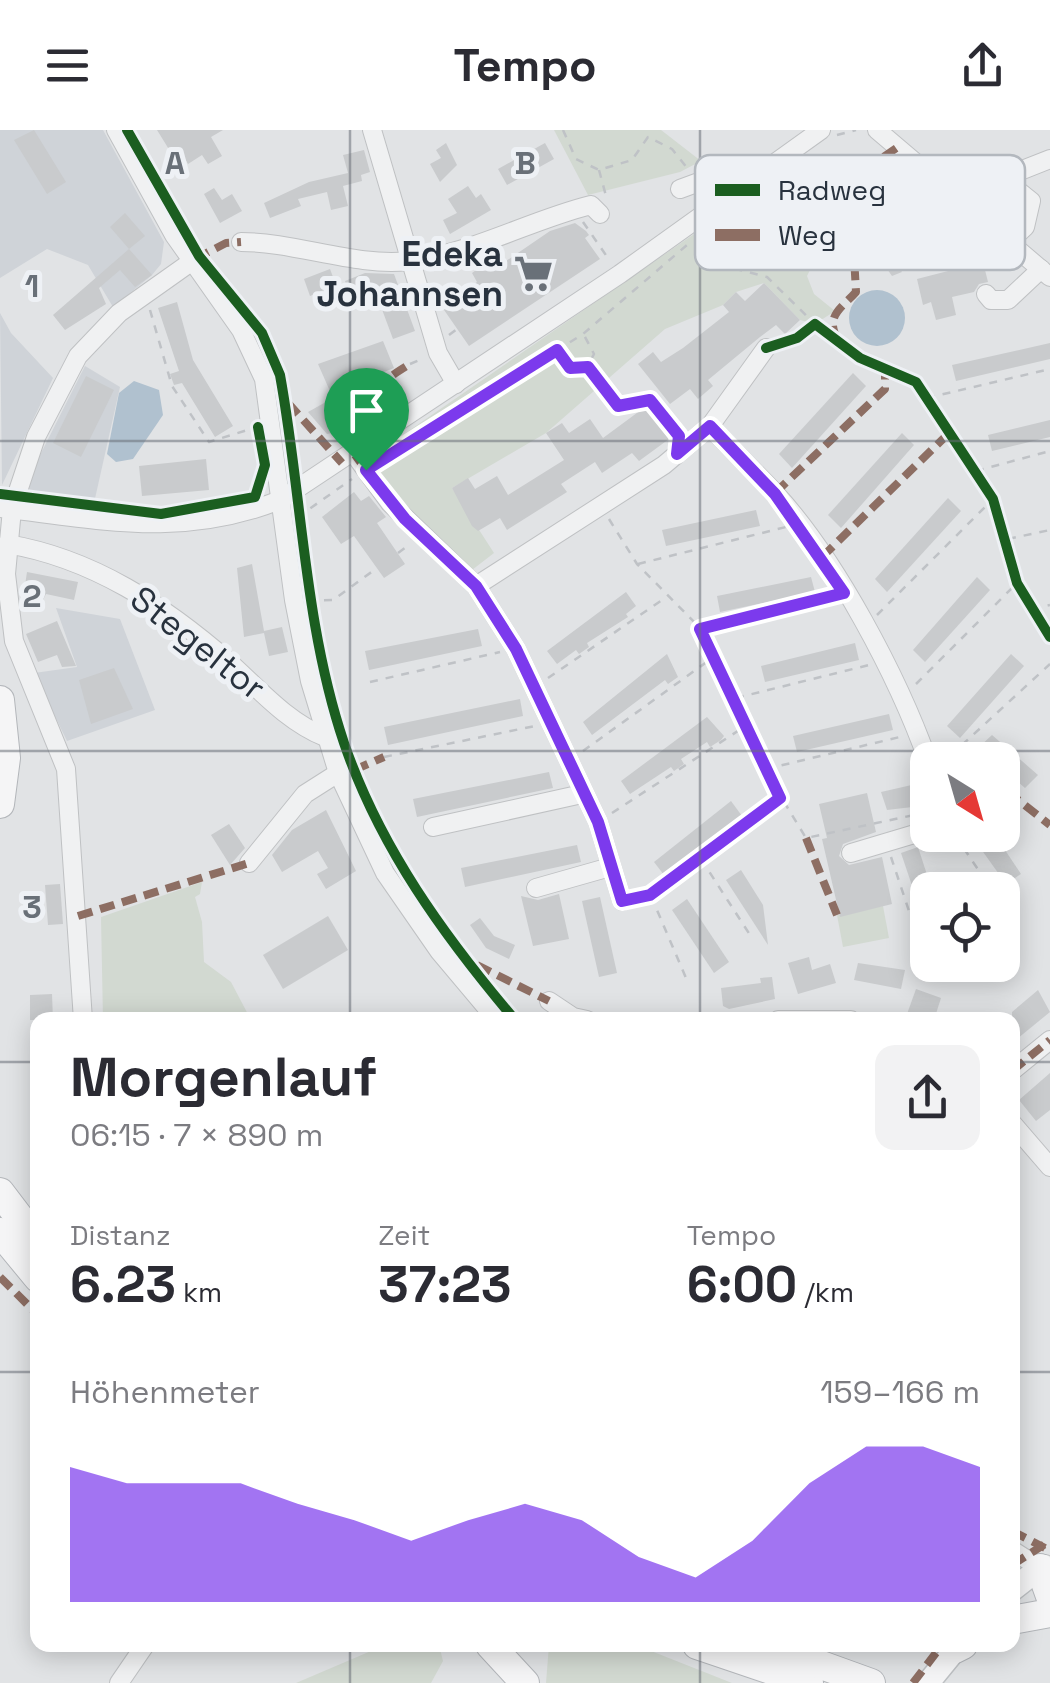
<!DOCTYPE html>
<html lang="de">
<meta charset="utf-8">
<style>
body{margin:0;font-family:"Space Grotesk",sans-serif;background:#f2f2f3;color:#2b2b33;height:100vh;display:flex;flex-direction:column;font-size:38px;white-space:nowrap}
*{box-sizing:border-box;margin:0}
p{font-size:32px;color:#7c7c81}
.icon{flex:none;width:55px;height:55px;fill:none;stroke:currentColor;stroke-width:2;stroke-linecap:round;stroke-linejoin:round}
.map{position:relative;flex:1;overflow:hidden}
.sheet{position:absolute;left:30px;top:882px;width:990px;height:640px;display:flex;flex-direction:column;background:#fff;border-radius:20px;box-shadow:0 5px 25px #0003}
.sheet>*{flex:none}
.needle{width:65px;rotate:143deg}
.buttons{position:absolute;left:910px;top:612px;display:grid;gap:20px}
.buttons a{display:grid;place-items:center;width:110px;height:110px;border-radius:20px;background:#fff;box-shadow:0 5px 25px #0003;font-size:50px}
.pin{position:absolute;display:grid;place-items:center;width:85px;height:85px;color:#fff;margin:-102px -42px;border-radius:50% 50% 50% 0;rotate:-45deg;box-shadow:0 0 10px #0007}
.pin .icon{rotate:45deg}
.round{display:grid;place-items:center;flex:none;width:105px;height:105px;border-radius:20px;background:#f2f2f3}
.overview{display:flex;align-items:center;justify-content:space-between;height:170px;padding:0 40px}
h1{font-size:55px;font-weight:600;line-height:75px}
.figures{display:grid;grid-template-columns:repeat(3,1fr);gap:15px;height:170px;padding:10px 40px}
.figures div{display:grid;align-content:center}
.figures b{font-size:50px;font-weight:600}
.figures small{font-size:28px;font-weight:400}
.figures p{font-size:28px}
.chart{height:280px;padding:20px 40px}
.chart p{display:flex;justify-content:space-between}
.chart svg{width:100%;height:180px;margin-top:10px;fill:#7c3aed;opacity:.7}
header{display:flex;justify-content:space-between;align-items:center;height:130px;padding:0 40px;background:#fff;font-size:45px;font-weight:600}
.map>svg:first-child{display:block}
.built{fill:#cfd3d8}
.green{fill:#d2d9d1}
.water{fill:#b0c1cf}
.building{fill:#c9cbcd}
.lines{fill:none;stroke-linecap:round;stroke-linejoin:round}
.minor-casing{stroke:#bfc1c3;stroke-width:20}
.major-casing{stroke:#bdc0c3;stroke-width:25}
.highway-casing{stroke:#b3b6ba;stroke-width:30}
.path{stroke:#bfc2c6;stroke-width:2.5;stroke-dasharray:8 8;stroke-linecap:butt}
.minor{stroke:#f0f1f2;stroke-width:18}
.major{stroke:#f5f5f6;stroke-width:22}
.highway{stroke:#f5f5f6;stroke-width:28}
.quiet{stroke:#8d6e63;stroke-width:8;stroke-dasharray:15 8;stroke-linecap:butt}
.cycleway-casing{stroke:#eef1f5;stroke-width:16}
.cycleway{stroke:#1b5e20;stroke-width:10}
.route-casing{stroke:#fff;stroke-width:20}
.route{stroke:#7c3aed;stroke-width:12}
.grid{fill:none;stroke:#697078;stroke-width:2.5;stroke-opacity:0.55}
.labels{text-anchor:middle;stroke-width:10;stroke-linejoin:round;paint-order:stroke}
.poi-label{font-size:35px;font-weight:bold;fill:#28323e;stroke:#eef1f5;text-anchor:end}
.street-label{font-size:35px;fill:#28323e;stroke:#eef1f5}
.key{fill:#eef1f5;stroke:#b3b8be;stroke-width:2.5}
.key-label{font-size:28px;fill:#28323e}
.grid-label{font-size:32px;text-anchor:middle;font-weight:bold;fill:#697078;stroke:#eef1f5;stroke-width:10;stroke-linejoin:round;paint-order:stroke}
</style>
<header><svg class="icon" aria-label="menu" viewBox="0 0 24 24"><path d="M4 6h16M4 12h16M4 18h16"/></svg>Tempo<svg class="icon" aria-label="share" viewBox="0 0 24 24"><path d="M12 15V3M7 8l5-5 5 5M5 13v7h14v-7"/></svg></header>
<div class="map">
<svg width="1050" height="1553" viewBox="0 0 1050 1553">
<rect width="100%" height="100%" fill="#e1e3e5"/>
<g class="built">
<polygon points="0,0 103,0 164,112 161,134 152,145 113,177 88,135 47,119 0,148"/>
<polygon points="0,183 11,203 53,248 2,355"/>
<polygon points="85,236 120,257 94,373 28,362 34,337"/>
<polygon points="56,478 120,489 155,580 67,611 34,543 77,537"/>
</g>
<g class="green">
<polygon points="554,0 661,0 701,31 680,42 588,65"/>
<polygon points="742,71 777,118 796,109 814,132 807,146 814,164 835,181 815,194 800,190 764,153 736,162 723,175 665,199 546,303 452,358 494,423 472,440 411,383 377,340 378,322"/>
<polygon points="202,752 200,764 195,767 202,792 204,832 231,852 251,890 103,890 101,787"/>
<polygon points="883,776 889,808 843,817 837,785"/>
<polygon points="385,1515 439,1515 443,1531 431,1553 296,1553"/>
<polygon points="549,1515 636,1515 732,1553 546,1553"/>
</g>
<g class="water">
<circle cx="877" cy="188" r="28"/>
<polygon points="134,251 159,260 163,285 133,329 116,332 107,324 119,263"/>
</g>
<g class="building">
<polygon points="34,0 66,52 47,64 14,10"/>
<polygon points="157,0 223,0 211,7 222,26 208,34 202,25 188,34 180,20 170,21"/>
<polygon points="446,13 457,35 440,52 430,34 441,28 436,20"/>
<polygon points="545,13 554,29 507,55 498,39"/>
<polygon points="364,20 370,42 361,45 362,51 343,56 348,76 331,80 327,62 298,69 301,76 270,88 264,73 309,52 348,43 343,25"/>
<polygon points="891,38 909,64 868,93 902,142 892,146 841,73"/>
<polygon points="468,56 476,68 481,64 491,80 450,104 443,90 457,83 448,69"/>
<polygon points="214,58 222,70 232,64 242,81 220,93 204,64"/>
<polygon points="125,83 145,106 129,119 110,97"/>
<polygon points="575,93 586,101 589,105 585,108 600,129 469,216 442,177 477,152 472,143 487,132 493,140 550,101"/>
<polygon points="129,119 152,145 135,157 120,140 99,158 106,174 65,200 53,185"/>
<polygon points="983,132 988,152 979,154 974,162 952,167 956,185 936,190 931,172 923,175 917,149"/>
<polygon points="330,139 336,155 310,166 304,149"/>
<polygon points="365,143 394,144 415,201 393,209 377,166 354,175 345,151"/>
<polygon points="764,153 800,190 785,204 776,195 760,207 708,250 713,256 698,269 690,259 670,274 638,234 653,222 661,232 683,218 729,182 723,175 736,162 745,171"/>
<polygon points="177,172 193,230 233,296 215,307 182,253 174,255 170,244 179,241 158,178"/>
<polygon points="383,211 394,238 379,244 381,249 354,270 368,286 350,299 327,304 308,282 333,268 318,234"/>
<polygon points="1050,213 1050,229 956,251 952,235"/>
<polygon points="853,243 866,256 792,338 779,324"/>
<polygon points="86,246 114,260 81,327 53,313"/>
<polygon points="645,277 669,309 639,331 632,323 602,343 595,332 561,354 567,362 507,400 500,388 478,401 472,396 452,358 468,348 475,359 497,346 508,365 564,330 546,303 562,293 569,303 590,289 603,308"/>
<polygon points="1050,290 1050,307 992,321 988,305"/>
<polygon points="902,303 914,315 841,398 828,385"/>
<polygon points="206,329 209,360 142,366 139,336"/>
<polygon points="354,362 361,371 369,366 386,387 377,393 405,434 384,448 354,406 341,414 322,387"/>
<polygon points="948,368 961,381 887,462 875,449"/>
<polygon points="756,380 760,396 666,416 662,400"/>
<polygon points="252,434 264,501 282,497 288,522 269,526 264,503 244,507 237,438"/>
<polygon points="27,442 78,452 74,470 46,464 42,472 23,469"/>
<polygon points="811,447 815,462 720,482 717,466"/>
<polygon points="977,447 990,460 925,532 913,520"/>
<polygon points="626,462 636,476 626,484 628,487 587,513 589,517 579,524 576,520 557,534 547,521"/>
<polygon points="57,491 76,536 62,537 57,525 38,532 26,504"/>
<polygon points="478,499 482,516 369,540 365,521"/>
<polygon points="855,513 859,530 765,552 761,536"/>
<polygon points="667,524 678,547 668,554 665,550 592,605 583,592"/>
<polygon points="1011,524 1024,536 960,608 947,596"/>
<polygon points="114,538 133,579 91,594 79,550"/>
<polygon points="520,569 523,586 388,615 384,597"/>
<polygon points="889,584 893,600 797,622 793,606"/>
<polygon points="707,587 724,606 721,610 710,617 707,612 681,629 684,634 674,641 671,637 630,664 621,651"/>
<polygon points="992,605 1038,645 1025,658 1002,638 1002,630 991,630 979,617"/>
<polygon points="549,642 553,658 417,687 413,669"/>
<polygon points="916,654 921,676 887,680 881,662"/>
<polygon points="867,663 876,702 843,714 839,726 849,735 882,727 892,774 840,787 822,709 827,708 819,674"/>
<polygon points="731,671 742,686 664,745 654,732"/>
<polygon points="326,680 356,741 326,759 317,744 328,738 318,721 282,742 272,725 292,700"/>
<polygon points="229,694 245,718 230,735 211,705"/>
<polygon points="971,705 995,705 1021,744 1006,754"/>
<polygon points="577,715 581,732 465,757 461,738"/>
<polygon points="918,717 932,760 928,760 926,797 901,723"/>
<polygon points="741,740 763,775 768,815 726,750"/>
<polygon points="60,754 63,794 48,795 45,755"/>
<polygon points="559,764 569,809 533,816 521,766 538,770"/>
<polygon points="600,767 617,843 599,847 582,771"/>
<polygon points="687,769 729,832 714,843 672,780"/>
<polygon points="328,786 348,820 283,859 263,825"/>
<polygon points="480,788 494,806 515,815 509,829 486,818 470,795"/>
<polygon points="809,827 812,840 830,834 836,853 798,864 788,833"/>
<polygon points="858,833 905,840 901,859 854,850"/>
<polygon points="772,847 775,869 729,879 723,876 721,858 761,853 760,848"/>
<polygon points="916,859 941,868 934,890 907,884"/>
<polygon points="1038,860 1050,882 1012,913 1012,882"/>
<polygon points="52,864 53,890 30,890 30,865"/>
<polygon points="1050,943 1050,980 1036,991 1019,970"/>
</g>
<g class="lines">
<defs>
<g id="minor">
<polyline points="116,0 174,105 241,200 264,249 294,470 310,551 338,643 385,743 439,821 497,890"/>
<polyline points="372,0 438,223 456,254"/>
<polyline points="877,0 1050,147"/>
<polyline points="1002,48 1031,71 1025,97 1011,110"/>
<polyline points="945,56 958,50 1002,48 1050,29"/>
<polyline points="680,59 699,52 718,74"/>
<path d="M241 112C295 112 357 137 408 131 472 124 530 90 591 75L600 84"/>
<polyline points="986,164 991,170 1008,170 1041,139"/>
<path d="M710 296C731 319 754 341 775 363 836 429 898 547 928 631"/>
<polyline points="355,325 390,373 476,456 516,519 598,692 622,771"/>
<path d="M0 378C102 390 181 409 280 370L620 144 821 0"/>
<path d="M7 414C92 428 165 476 229 532 259 559 286 591 325 607"/>
<polyline points="476,456 664,335 710,296 766,218"/>
<polyline points="433,697 582,664"/>
<polyline points="851,723 928,700"/>
<polyline points="249,733 305,664 338,643"/>
<polyline points="536,758 610,737"/>
<polyline points="549,871 573,887 587,890"/>
<polyline points="83,890 66,639 14,511 6,444 12,379 36,307 78,226 119,183 191,132"/>
<polyline points="778,890 851,890"/>
<polyline points="1012,941 1050,910"/>
<polyline points="1012,993 1050,1037"/>
<polyline points="1012,1420 1040,1438 1045,1434"/>
<polyline points="119,1553 145,1515"/>
</g>
<g id="major">
<polyline points="1012,1460 1040,1438"/>
<polyline points="928,1553 959,1515"/>
</g>
<g id="highway">
<polyline points="0,570 6,628 0,674"/>
<polyline points="0,1062 38,1112"/>
<polyline points="0,1102 38,1148"/>
<polyline points="1040,1438 1050,1466"/>
<polyline points="1012,1490 1050,1483"/>
<polyline points="490,1515 525,1553"/>
<polyline points="697,1515 809,1553"/>
<polyline points="766,1515 871,1553"/>
<polyline points="955,1519 963,1515"/>
</g>
</defs>
<use href="#minor" class="minor-casing"/>
<use href="#major" class="major-casing"/>
<use href="#highway" class="highway-casing"/>
<g class="path">
<polyline points="563,0 576,29 599,40 632,30 648,7 672,19 688,39"/>
<polyline points="837,5 856,0"/>
<polyline points="599,40 606,66"/>
<polyline points="583,92 610,131"/>
<polyline points="701,103 740,140 767,147 815,194"/>
<polyline points="150,180 172,256 209,312 257,297"/>
<polyline points="449,205 457,199"/>
<polyline points="558,221 570,238 587,237 594,224 584,205"/>
<polyline points="410,234 422,229"/>
<polyline points="587,237 618,276 650,270 676,303"/>
<polyline points="927,268 1050,239"/>
<polyline points="370,286 370,283"/>
<polyline points="380,331 583,204 687,115"/>
<polyline points="976,341 1050,321"/>
<polyline points="609,389 637,434 701,499 764,639 806,708 928,682"/>
<polyline points="300,390 305,382 352,349"/>
<polyline points="1008,409 1050,400"/>
<polyline points="398,423 409,415"/>
<polyline points="638,434 786,397"/>
<polyline points="308,471 333,470 377,438"/>
<polyline points="1032,479 1050,475"/>
<polyline points="877,485 993,369"/>
<polyline points="702,499 830,466"/>
<polyline points="548,548 665,468"/>
<polyline points="370,552 500,522"/>
<polyline points="916,554 1017,453"/>
<polyline points="736,568 869,535"/>
<polyline points="962,615 1050,534"/>
<polyline points="583,621 715,526"/>
<polyline points="384,627 535,596"/>
<polyline points="941,627 962,615 977,630"/>
<polyline points="766,639 904,606"/>
<polyline points="1002,656 1007,661"/>
<polyline points="612,683 744,597"/>
<polyline points="955,705 991,759"/>
<polyline points="891,727 909,781"/>
<polyline points="701,729 752,808"/>
<polyline points="651,766 686,848"/>
<polyline points="635,767 651,765 779,669"/>
</g>
<use href="#minor" class="minor"/>
<use href="#major" class="major"/>
<use href="#highway" class="highway"/>
<g class="quiet">
<polyline points="808,79 898,17"/>
<polyline points="195,129 226,113 241,112"/>
<path d="M838 210C824 186 842 178 856 162L854 126"/>
<polyline points="386,248 403,290"/>
<polyline points="288,273 342,333"/>
<path d="M370 283C375 256 387 248 410 234"/>
<polyline points="367,316 370,286"/>
<polyline points="355,325 390,373 439,421"/>
<polyline points="775,363 885,259 885,237"/>
<polyline points="822,427 948,304"/>
<polyline points="354,640 384,627"/>
<polyline points="1007,661 1050,695"/>
<polyline points="806,708 837,785"/>
<polyline points="78,786 249,733"/>
<polyline points="477,835 549,871"/>
<polyline points="1012,941 1050,910"/>
<polyline points="0,1147 38,1185"/>
<polyline points="1012,1401 1045,1418"/>
<polyline points="1012,1435 1050,1411"/>
<polyline points="913,1553 942,1515"/>
</g>
<defs>
<g id="cycleway">
<path d="M127 0 199 126 262 203 280 245C302 366 304 495 344 613 380 718 444 806 515 890"/>
<polyline points="766,218 797,208 815,194 860,228 916,252 993,369 1017,453 1050,507"/>
<polyline points="0,364 161,384 255,367 265,335 258,297"/>
</g>
</defs>
<use href="#cycleway" class="cycleway-casing"/>
<use href="#cycleway" class="cycleway"/>
</g>
<g class="lines">
<defs>
<polygon id="route" points="557,220 570,238 588,237 618,276 650,270 679,306 677,324 710,296 775,364 844,463 700,499 780,668 650,765 622,771 598,692 516,519 476,456 405,389 366,340"/>
</defs>
<use href="#route" class="route-casing"/>
<use href="#route" class="route"/>
</g>
<path class="grid" d="M350 0V890M700 0V890M0 311H1050M0 621H1050M0 932H38M1012 932H1050M0 1242H38M1012 1242H1050M350 1515V1553M700 1515V1553"/>
<defs>
<symbol id="supermarket-bare" viewBox="-9 -9 18 18"><path d="M-6-5.5h2.5l.6 2H6L4.5 2H-2.5L-4.4-4H-6ZM-1.5 3.2a1.3 1.3 0 1 0 .1 0ZM3 3.2a1.3 1.3 0 1 0 .1 0Z" fill="#697078" stroke="#eef1f5" stroke-width="2.5" paint-order="stroke"/></symbol>
</defs>
<g fill-rule="evenodd">
<use href="#supermarket-bare" x="506" y="116" width="55" height="55"/>
</g>
<g class="labels">
<g class="poi-label">
<text x="503" y="136">Edeka<tspan x="503" dy="40">Johannsen</tspan></text>
</g>
<g class="street-label">
<text transform="translate(198 513) rotate(38)" y="12">Stegeltor</text>
</g>
</g>
<rect x="695" y="25" width="330" height="115" rx="15" class="key"/>
<rect x="715" y="54" width="45" height="12" fill="#1b5e20"/>
<rect x="715" y="99" width="45" height="12" fill="#8d6e63"/>
<g class="key-label">
<text x="778" y="70">Radweg</text>
<text x="778" y="115">Weg</text>
</g>
<g class="grid-label">
<text x="175" y="44">A</text>
<text x="525" y="44">B</text>
<text x="32" y="167">1</text>
<text x="32" y="477">2</text>
<text x="32" y="788">3</text>
</g>
</svg>
<div class="buttons">
<a><svg class="needle" viewBox="-14 -14 28 28"><path d="M0-13l5 13h-10z" fill="#e53935"/><path d="M0 13l5-13h-10z" fill="#7c7c81"/></svg></a>
<a><svg class="icon" aria-label="locate" viewBox="0 0 24 24"><circle cx="12" cy="12" r="6"/><path d="M12 2v4M12 18v4M2 12h4M18 12h4"/></svg></a>
</div>
<div class="pin" style="left:366px;top:340px;background:#1e9e55"><svg class="icon" aria-label="arrive" viewBox="0 0 24 24"><path d="M6 21V4h12l-3 4 3 4H6"/></svg></div>
<section class="sheet">
<div class="overview"><div><h1>Morgenlauf</h1><p>06:15 · 7 × 890 m</p></div><a class="round"><svg class="icon" aria-label="share" viewBox="0 0 24 24"><path d="M12 15V3M7 8l5-5 5 5M5 13v7h14v-7"/></svg></a></div>
<div class="figures">
<div><p>Distanz</p><b>6.23<small> km</small></b></div>
<div><p>Zeit</p><b>37:23</b></div>
<div><p>Tempo</p><b>6:00<small> /km</small></b></div>
</div>
<div class="chart"><p><span>Höhenmeter</span>159–166 m</p>
<svg viewBox="0 0 160 44" preserveAspectRatio="none"><path d="M0 44V11L10 15L20 15L30 15L40 20L50 24L60 29L70 24L80 20L90 24L100 33L110 38L120 29L130 15L140 6L150 6L160 11V44z"/></svg>
</div>
</section>
</div>
